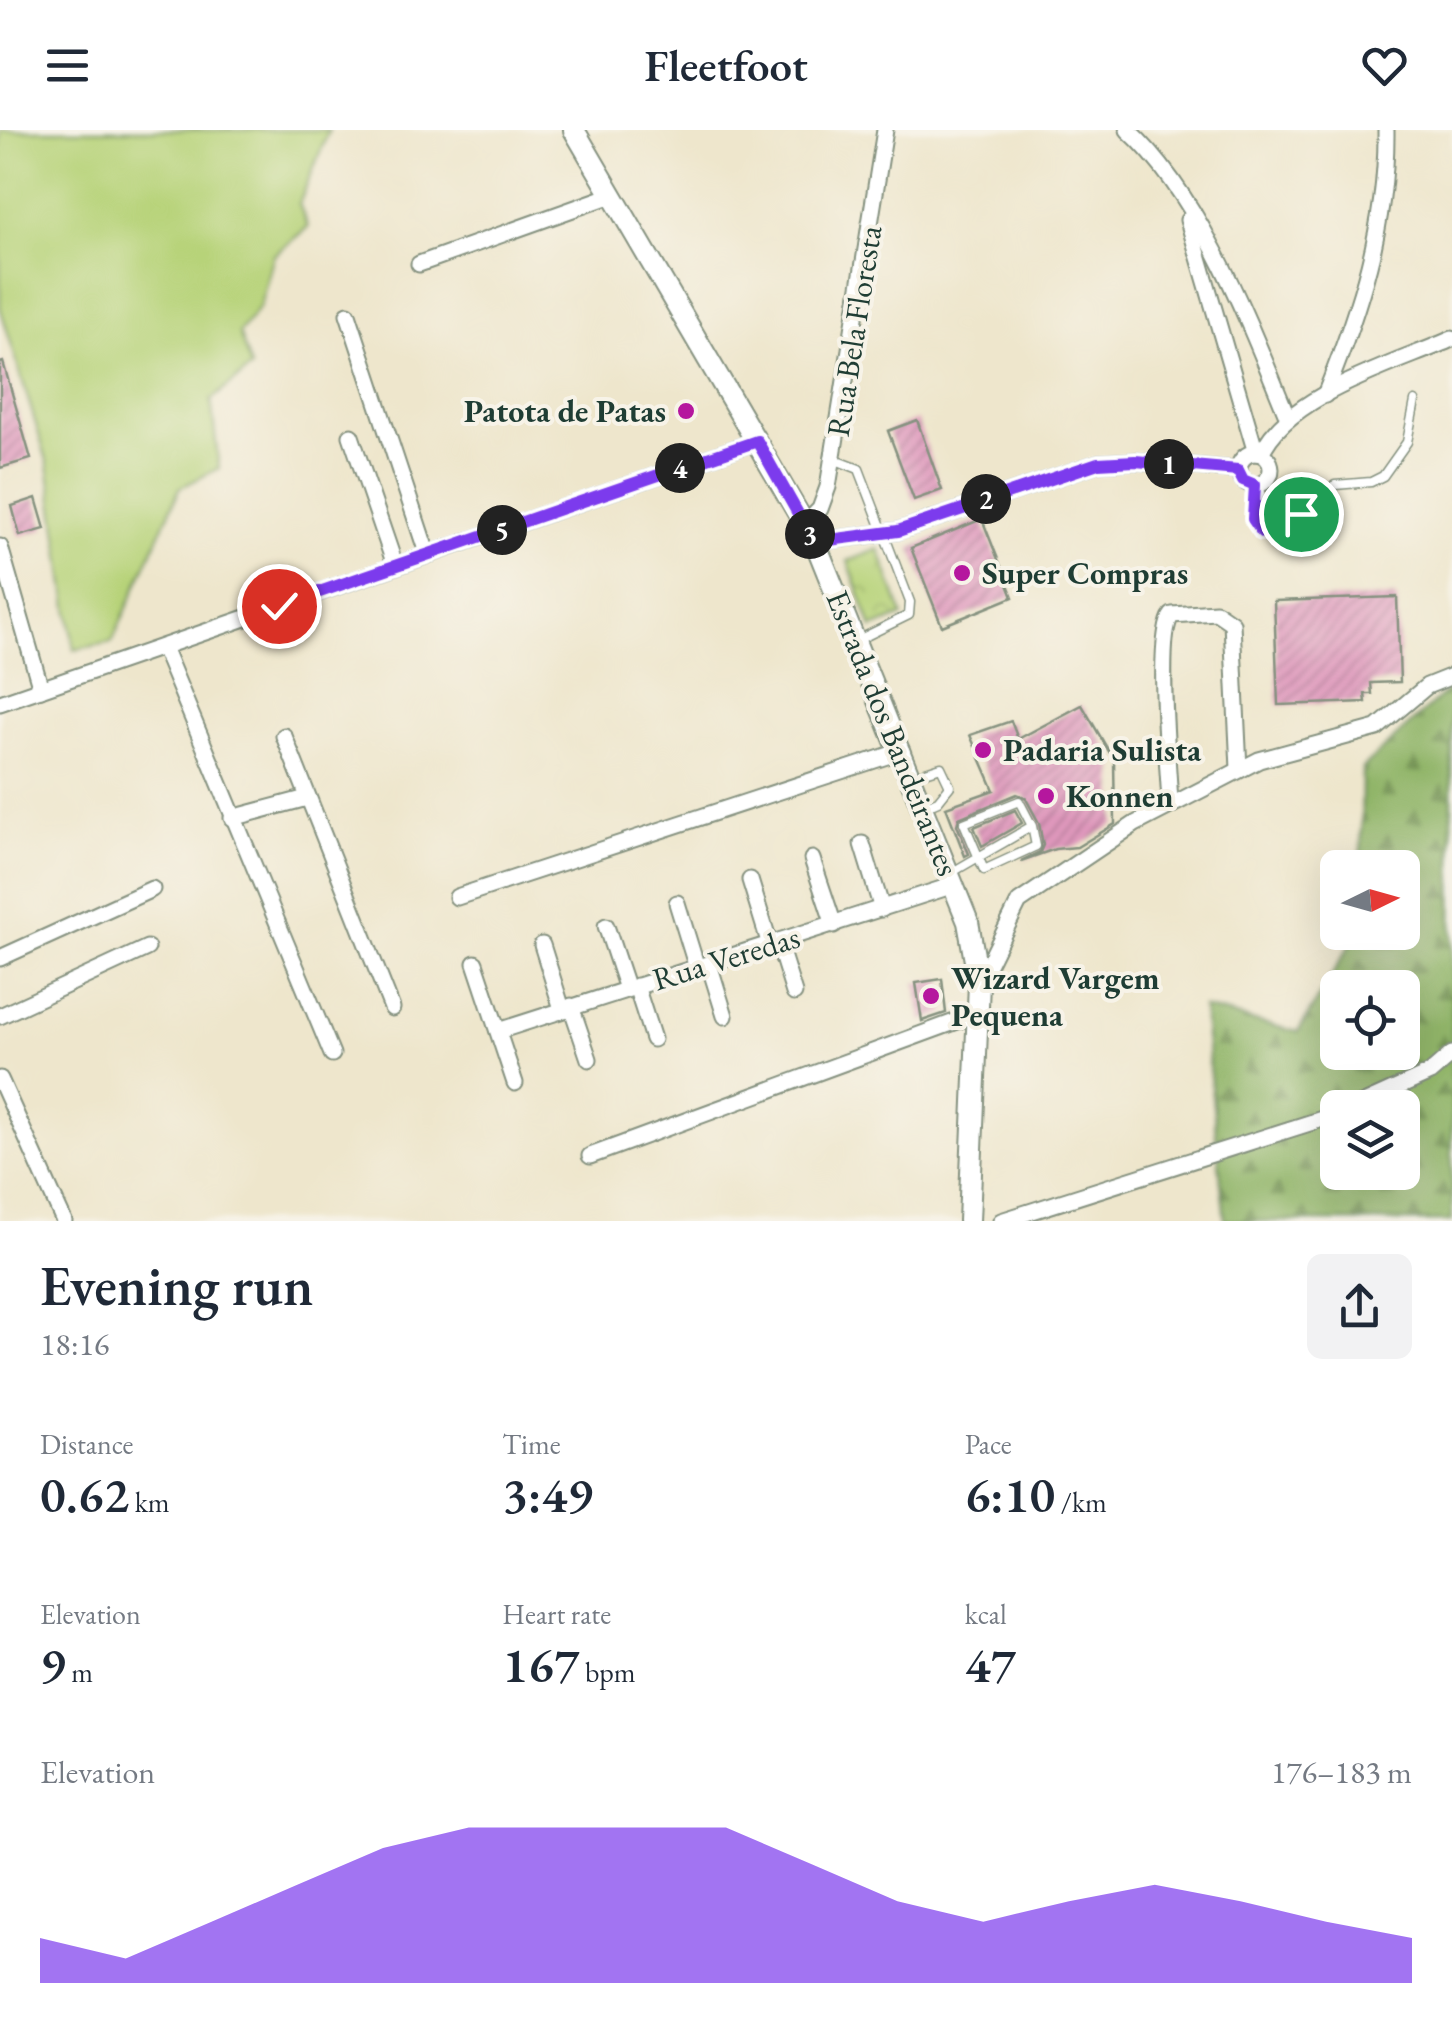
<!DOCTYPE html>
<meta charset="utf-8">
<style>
body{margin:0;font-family:"EB Garamond",serif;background:#f2f2f3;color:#1f2937;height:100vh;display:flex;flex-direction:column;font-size:38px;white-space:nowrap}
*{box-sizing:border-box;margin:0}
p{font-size:32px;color:#747a83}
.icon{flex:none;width:55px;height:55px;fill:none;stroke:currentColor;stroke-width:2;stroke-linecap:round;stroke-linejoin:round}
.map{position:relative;height:1091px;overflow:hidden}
.sheet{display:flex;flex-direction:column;background:#fff;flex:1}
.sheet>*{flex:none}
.needle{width:65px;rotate:85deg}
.controls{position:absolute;left:1320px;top:720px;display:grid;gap:20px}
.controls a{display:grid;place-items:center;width:100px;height:100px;border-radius:15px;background:#fff;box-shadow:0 10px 40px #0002;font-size:50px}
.pin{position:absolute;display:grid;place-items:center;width:85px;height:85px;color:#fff;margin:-42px;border:5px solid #fff;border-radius:50%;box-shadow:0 2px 10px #0007}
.km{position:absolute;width:50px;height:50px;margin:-25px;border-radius:50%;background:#222;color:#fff;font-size:28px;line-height:50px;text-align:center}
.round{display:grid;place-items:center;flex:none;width:105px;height:105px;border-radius:15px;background:#f2f2f3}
.head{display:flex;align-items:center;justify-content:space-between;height:170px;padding:0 40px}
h1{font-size:55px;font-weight:600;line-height:75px}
.stats{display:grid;grid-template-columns:repeat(3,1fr);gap:15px;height:170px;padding:10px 40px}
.stats div{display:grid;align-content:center}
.stats b{font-size:50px;font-weight:600}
.stats small{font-size:28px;font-weight:400}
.stats p{font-size:28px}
.chart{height:280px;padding:20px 40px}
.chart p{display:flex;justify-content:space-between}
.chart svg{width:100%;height:180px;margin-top:10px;fill:#7c3aed;opacity:.7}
header{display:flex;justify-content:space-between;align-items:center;height:130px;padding:0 40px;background:#fff;font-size:45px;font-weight:600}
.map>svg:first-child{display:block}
.grass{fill:#b7d379;stroke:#6b8856;stroke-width:2.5}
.forest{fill:url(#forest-firs);stroke:#58794e;stroke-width:2.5;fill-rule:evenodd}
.park{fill:url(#park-crowns);stroke:#6b8856;stroke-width:2.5}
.building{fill:url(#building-hatch)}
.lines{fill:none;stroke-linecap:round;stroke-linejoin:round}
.service-casing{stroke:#869280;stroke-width:11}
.minor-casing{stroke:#869280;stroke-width:19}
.secondary-casing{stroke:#869280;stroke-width:24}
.service{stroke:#fff;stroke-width:8}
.minor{stroke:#fff;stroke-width:15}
.secondary{stroke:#fff;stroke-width:20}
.route-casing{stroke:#fff;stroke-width:20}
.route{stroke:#7c3aed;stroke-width:12}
.poi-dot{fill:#b5179e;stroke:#f7f3e8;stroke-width:4}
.labels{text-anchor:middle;stroke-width:8;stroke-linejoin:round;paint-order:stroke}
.street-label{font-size:32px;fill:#1f3d34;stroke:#f7f3e8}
.poi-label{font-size:32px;font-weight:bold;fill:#1f3d34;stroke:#f7f3e8;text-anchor:start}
</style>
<header><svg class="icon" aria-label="menu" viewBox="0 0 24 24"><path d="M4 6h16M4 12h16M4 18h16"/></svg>Fleetfoot<svg class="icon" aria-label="heart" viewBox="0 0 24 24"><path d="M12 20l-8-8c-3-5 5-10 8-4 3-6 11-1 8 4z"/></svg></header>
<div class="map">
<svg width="1452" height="1091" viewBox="0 0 1452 1091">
<defs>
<pattern id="forest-firs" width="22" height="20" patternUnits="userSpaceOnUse" patternTransform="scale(2.5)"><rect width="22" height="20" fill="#91b569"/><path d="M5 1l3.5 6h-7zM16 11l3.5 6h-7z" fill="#769457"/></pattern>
<pattern id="park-crowns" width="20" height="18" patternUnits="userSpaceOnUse" patternTransform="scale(2.5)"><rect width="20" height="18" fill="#b7d379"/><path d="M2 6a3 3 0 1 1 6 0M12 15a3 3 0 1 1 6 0" fill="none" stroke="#9db669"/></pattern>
<pattern id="building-hatch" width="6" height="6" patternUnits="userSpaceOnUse" patternTransform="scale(2.5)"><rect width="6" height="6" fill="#df98bc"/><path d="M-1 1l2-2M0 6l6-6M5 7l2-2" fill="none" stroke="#b47d9a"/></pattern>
</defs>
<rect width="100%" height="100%" fill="#f7f3e8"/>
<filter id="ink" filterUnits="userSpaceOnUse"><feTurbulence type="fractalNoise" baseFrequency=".01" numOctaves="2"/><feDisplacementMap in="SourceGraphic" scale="20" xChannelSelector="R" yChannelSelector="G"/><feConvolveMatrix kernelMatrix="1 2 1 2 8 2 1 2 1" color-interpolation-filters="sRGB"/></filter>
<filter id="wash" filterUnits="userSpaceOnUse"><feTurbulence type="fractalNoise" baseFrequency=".0048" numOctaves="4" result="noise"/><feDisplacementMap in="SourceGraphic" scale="40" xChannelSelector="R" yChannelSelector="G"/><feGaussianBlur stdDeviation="2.25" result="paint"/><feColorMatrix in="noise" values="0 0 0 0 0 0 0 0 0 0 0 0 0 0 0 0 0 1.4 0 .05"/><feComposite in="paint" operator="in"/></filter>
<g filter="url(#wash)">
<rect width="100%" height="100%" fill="#eee6cc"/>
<polygon class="grass" points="0,0 329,0 299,74 308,97 274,125 260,176 239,203 251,238 211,270 219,338 180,358 112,512 74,520 48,334 0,177"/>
<path class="forest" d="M1452 556V1091H1225L1203 878 1298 902 1357 803 1402 802V738L1361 737 1362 638ZM1338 858H1402V922H1338ZM1338 978H1402V1042H1338Z"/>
<polygon class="park" points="879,419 903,486 872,498 848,431"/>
<g id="blocks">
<g class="building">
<polygon points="3,232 31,329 0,338 0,233"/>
<polygon points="917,290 942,360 914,370 888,301"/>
<polygon points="36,368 45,399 20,406 12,376"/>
<polygon points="982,389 1013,467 942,496 911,418"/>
<polygon points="1397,467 1400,552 1371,553 1372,564 1365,564 1366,572 1278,575 1274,471"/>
<polygon points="1082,575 1114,630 1115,694 1077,717 1055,719 1021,731 1040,722 1043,715 1039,693 1025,667 1017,664 959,688 957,695 969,724 965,726 946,677 994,660 970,605 1011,591 1018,609"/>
<polygon points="1015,680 1022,693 982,716 974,697"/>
<polygon points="942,849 946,883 922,891 916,853"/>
</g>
</g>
</g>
<g filter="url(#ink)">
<use href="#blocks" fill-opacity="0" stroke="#869280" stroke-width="2.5"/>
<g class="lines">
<defs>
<g id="service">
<polyline points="833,329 859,339 910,472 909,485 858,510"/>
<polyline points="1255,355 1253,389 1262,402 1273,401 1335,355 1371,352 1383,346 1407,312 1415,271"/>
<polyline points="913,646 941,637 950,656 938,671 924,677"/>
<path d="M951 743C978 727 1005 712 1032 696L1019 671 964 693 984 740 1036 716 1032 696"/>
</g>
<g id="minor">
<path d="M1128 0C1202 67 1250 196 1288 288"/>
<polyline points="1188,90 1256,323"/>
<polyline points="419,134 612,65"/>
<polyline points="348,184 427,423"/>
<path d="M1325 265C1360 177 1387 96 1386 0"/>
<polyline points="351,306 395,435"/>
<circle cx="1255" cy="339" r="16"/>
<path d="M1261 324C1286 265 1396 234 1452 209"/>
<polyline points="805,394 820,379 828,357 885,0"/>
<polyline points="815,412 898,401 1098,333 1135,331 1239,340"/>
<polyline points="0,417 41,559"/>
<polyline points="163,517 332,924"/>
<polyline points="0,573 757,311"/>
<polyline points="284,606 392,878"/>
<path d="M1170 674C1169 642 1155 505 1172 485L1216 482 1232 493 1239 639"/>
<polyline points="232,688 307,668"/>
<polyline points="862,714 882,779"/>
<polyline points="812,729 834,795"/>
<polyline points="750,750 770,815"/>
<polyline points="457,767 902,621"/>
<polyline points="677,773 697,838"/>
<polyline points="606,796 627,859"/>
<polyline points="778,812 794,863"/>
<polyline points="542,815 562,879"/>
<polyline points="0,828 152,759"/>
<polyline points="475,833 515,953"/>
<polyline points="709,834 725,886"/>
<polyline points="979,853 1019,772 1135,694 1259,630 1377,598 1427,556 1452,546"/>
<polyline points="636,856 653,909"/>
<polyline points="571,876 589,929"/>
<polyline points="0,886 147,818"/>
<polyline points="498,901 954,755"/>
<polyline points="0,949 64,1091"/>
<polyline points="1353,978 1430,943 1452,924"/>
<polyline points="590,1026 979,883"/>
<polyline points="1001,1091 1338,984"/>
</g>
<polyline id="secondary" points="574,0 815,412 968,792 979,853 969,1091"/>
</defs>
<use href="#service" class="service-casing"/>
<use href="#minor" class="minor-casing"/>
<use href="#secondary" class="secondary-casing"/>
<use href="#service" class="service"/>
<use href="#minor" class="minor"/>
<use href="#secondary" class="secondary"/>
</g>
</g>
<g class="lines" filter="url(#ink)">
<defs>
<polyline id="route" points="279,476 757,311 814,412 898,401 1098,333 1135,331 1238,340 1243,350 1255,355 1253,389 1262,402 1282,398 1301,384"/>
</defs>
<use href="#route" class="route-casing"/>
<use href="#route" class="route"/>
</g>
<g class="poi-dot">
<circle cx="686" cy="281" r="10"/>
<circle cx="962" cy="443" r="10"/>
<circle cx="983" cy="620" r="10"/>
<circle cx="1046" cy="666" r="10"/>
<circle cx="931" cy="866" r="10"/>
</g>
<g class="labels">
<g class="street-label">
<text transform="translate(854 201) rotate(-81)" y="11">Rua Bela Floresta</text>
<text transform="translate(893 603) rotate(68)" y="11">Estrada dos Bandeirantes</text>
<text transform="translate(726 828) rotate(-17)" y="11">Rua Veredas</text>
</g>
<g class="poi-label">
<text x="666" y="292" text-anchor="end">Patota de Patas</text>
<text x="982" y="454">Super Compras</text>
<text x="1003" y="631">Padaria Sulista</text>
<text x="1066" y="677">Konnen</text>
<text x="951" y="859">Wizard Vargem<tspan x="951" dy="37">Pequena</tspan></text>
</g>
</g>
</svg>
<div class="controls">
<a><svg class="needle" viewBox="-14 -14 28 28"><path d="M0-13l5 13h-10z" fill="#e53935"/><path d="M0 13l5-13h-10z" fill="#747a83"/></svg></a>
<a><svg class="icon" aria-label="locate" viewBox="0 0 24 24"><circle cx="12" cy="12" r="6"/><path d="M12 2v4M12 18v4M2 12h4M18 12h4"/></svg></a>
<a><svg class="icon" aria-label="layers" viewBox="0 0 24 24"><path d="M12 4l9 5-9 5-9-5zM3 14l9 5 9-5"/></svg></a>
</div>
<div class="pin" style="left:1301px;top:384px;background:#1e9e55"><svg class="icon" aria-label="arrive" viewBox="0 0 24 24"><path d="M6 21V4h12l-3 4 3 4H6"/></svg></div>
<div class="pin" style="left:279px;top:476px;background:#d93025"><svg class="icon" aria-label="check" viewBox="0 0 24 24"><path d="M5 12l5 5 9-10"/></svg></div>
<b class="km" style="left:1169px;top:334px">1</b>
<b class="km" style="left:986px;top:369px">2</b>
<b class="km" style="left:810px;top:404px">3</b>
<b class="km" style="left:680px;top:338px">4</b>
<b class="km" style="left:502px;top:400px">5</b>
</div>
<section class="sheet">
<div class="head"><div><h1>Evening run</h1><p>18:16</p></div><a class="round"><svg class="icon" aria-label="share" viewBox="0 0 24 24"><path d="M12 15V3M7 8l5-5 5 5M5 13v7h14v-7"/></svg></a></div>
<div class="stats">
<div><p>Distance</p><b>0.62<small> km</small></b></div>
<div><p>Time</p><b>3:49</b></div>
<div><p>Pace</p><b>6:10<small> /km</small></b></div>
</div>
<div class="stats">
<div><p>Elevation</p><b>9<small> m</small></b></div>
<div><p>Heart rate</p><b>167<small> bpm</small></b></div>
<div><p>kcal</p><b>47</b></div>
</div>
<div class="chart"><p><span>Elevation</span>176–183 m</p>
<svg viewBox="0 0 160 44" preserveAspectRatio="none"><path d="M0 44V33L10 38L20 29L30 20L40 11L50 6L60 6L70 6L80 6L90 15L100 24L110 29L120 24L130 20L140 24L150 29L160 33V44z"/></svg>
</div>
</section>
